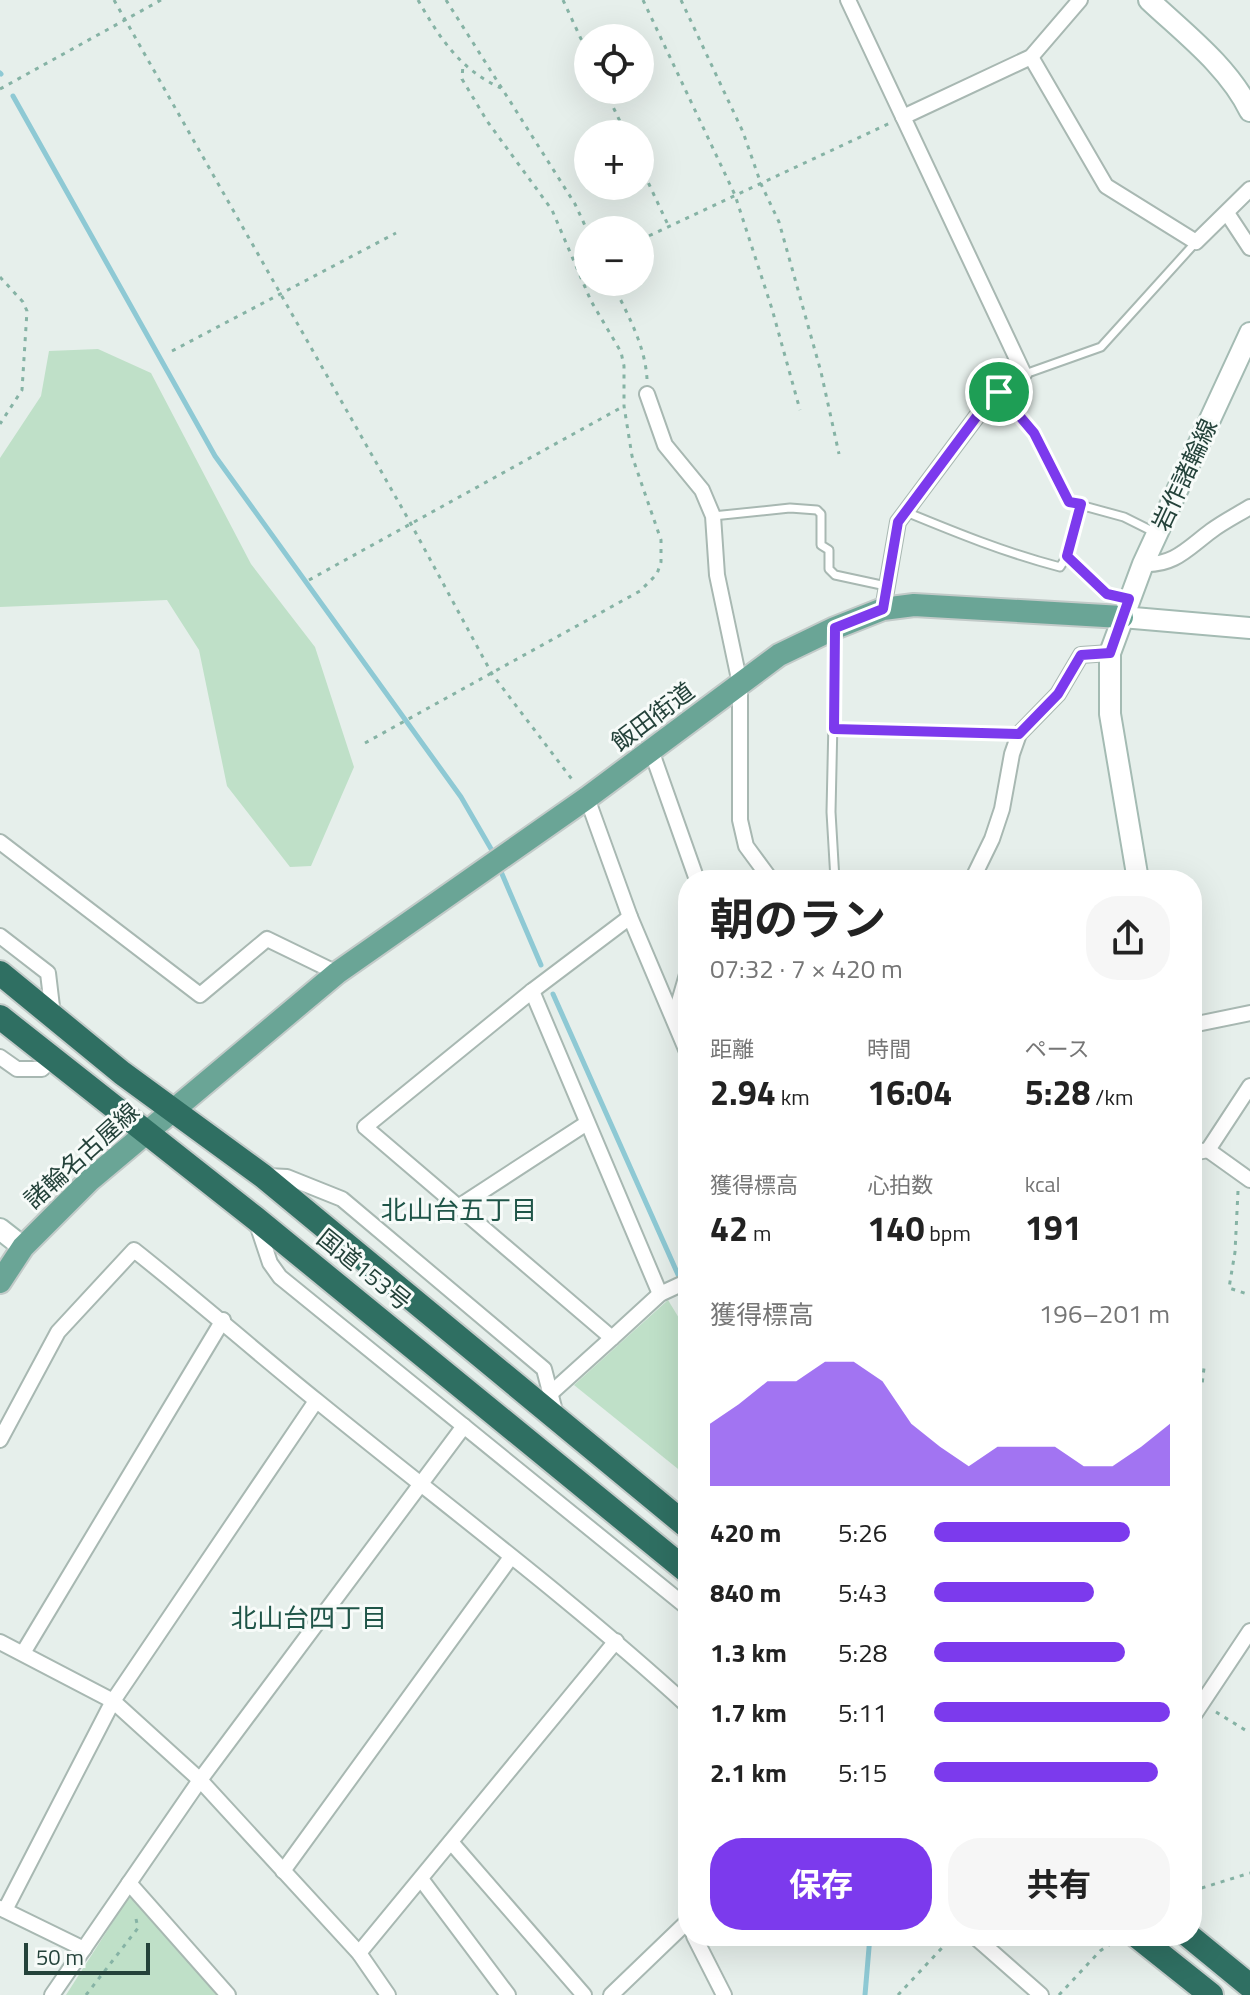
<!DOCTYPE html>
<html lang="ja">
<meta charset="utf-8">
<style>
body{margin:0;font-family:"Titillium Web","Noto Sans JP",sans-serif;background:#f6f6f6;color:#222;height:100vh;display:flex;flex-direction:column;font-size:30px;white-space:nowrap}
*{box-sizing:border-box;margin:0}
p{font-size:26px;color:#767676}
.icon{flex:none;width:44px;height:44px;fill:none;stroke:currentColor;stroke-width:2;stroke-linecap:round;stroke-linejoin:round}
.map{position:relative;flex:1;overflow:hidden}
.drawer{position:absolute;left:678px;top:870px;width:524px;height:1076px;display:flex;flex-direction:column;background:#fff;border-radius:32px;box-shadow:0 8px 32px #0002}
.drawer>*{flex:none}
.tools{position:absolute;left:574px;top:24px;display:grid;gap:16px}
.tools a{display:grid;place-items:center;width:80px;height:80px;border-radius:50%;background:#fff;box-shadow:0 8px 32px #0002;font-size:40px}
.scale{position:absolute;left:24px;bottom:20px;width:126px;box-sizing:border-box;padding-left:8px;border:4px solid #24423a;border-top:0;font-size:22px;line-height:28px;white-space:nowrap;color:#24423a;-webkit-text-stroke:6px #f7fbf9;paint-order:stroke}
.pin{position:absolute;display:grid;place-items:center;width:68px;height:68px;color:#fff;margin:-34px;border:4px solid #fff;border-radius:50%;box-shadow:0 2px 8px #0007}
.round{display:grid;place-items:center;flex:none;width:84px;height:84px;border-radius:32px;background:#f6f6f6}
.headline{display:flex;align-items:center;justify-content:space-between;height:136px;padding:0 32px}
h1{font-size:44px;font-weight:700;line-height:60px}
.stats{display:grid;grid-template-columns:repeat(3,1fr);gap:12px;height:136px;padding:8px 32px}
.stats div{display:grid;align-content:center}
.stats b{font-size:34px;font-weight:700}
.stats small{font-size:22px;font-weight:400}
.stats p{font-size:22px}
.chart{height:224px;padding:16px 32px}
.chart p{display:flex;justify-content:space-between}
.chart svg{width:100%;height:144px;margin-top:8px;fill:#7c3aed;opacity:.7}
.cta{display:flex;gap:16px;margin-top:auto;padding:16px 32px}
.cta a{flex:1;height:92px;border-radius:32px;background:#7c3aed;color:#fff;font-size:32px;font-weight:700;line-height:92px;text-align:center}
.cta a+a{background:#f6f6f6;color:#222}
ul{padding:0 32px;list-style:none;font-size:26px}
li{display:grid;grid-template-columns:128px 96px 1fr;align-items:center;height:60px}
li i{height:20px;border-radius:10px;background:#7c3aed}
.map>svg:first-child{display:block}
.green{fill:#bfe0c8}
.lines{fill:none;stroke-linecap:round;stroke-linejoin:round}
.stream{stroke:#8ec9d4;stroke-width:5}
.lane-casing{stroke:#a8b8b2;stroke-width:11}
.street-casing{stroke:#a8b8b2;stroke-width:18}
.secondary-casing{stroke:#a4bbb3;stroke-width:24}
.primary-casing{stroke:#c2cac8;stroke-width:26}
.highway-casing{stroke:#c2cac8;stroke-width:28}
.path{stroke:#86b3a5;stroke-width:3;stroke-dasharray:4 6;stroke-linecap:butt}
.lane{stroke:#fff;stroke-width:7}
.street{stroke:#fff;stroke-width:14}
.secondary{stroke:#fff;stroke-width:20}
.primary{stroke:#6aa596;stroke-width:22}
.highway{stroke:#2f6f62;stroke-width:24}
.route-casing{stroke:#fff;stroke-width:16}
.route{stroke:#7c3aed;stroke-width:10}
.labels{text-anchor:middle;stroke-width:6;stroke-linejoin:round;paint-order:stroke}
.street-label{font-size:24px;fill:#24423a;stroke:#f7fbf9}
.neighbourhood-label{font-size:26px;fill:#1f5548;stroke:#f7fbf9}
</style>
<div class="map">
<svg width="1250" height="1995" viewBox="0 0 1250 1995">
<rect width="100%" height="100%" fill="#e6efeb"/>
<g class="green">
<polygon points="98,349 151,373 251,564 315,647 354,767 311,866 290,867 227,786 199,650 167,600 0,607 0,458 41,396 49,351"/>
<polygon points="668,1300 688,1333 688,1477 574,1385"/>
<polygon points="130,1895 221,1995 66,1995"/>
</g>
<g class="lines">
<g class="stream">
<polyline points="0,73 1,74"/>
<polyline points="13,96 215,456 461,797 494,854"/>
<polyline points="499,867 541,965"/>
<polyline points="553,994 688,1297"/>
<polyline points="865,1995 870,1936"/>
</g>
<defs>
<g id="lane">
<polyline points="1025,374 1101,347 1196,242"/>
<polyline points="999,392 1034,433 1069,502 1124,517 1154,532"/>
<polyline points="1081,504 1067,556 1107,594 1128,599"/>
<path d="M906 512C957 533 1006 553 1060 567L1067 556"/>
<polyline points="713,516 790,508 817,510 821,514 821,545 829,550 829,569 835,575 886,586"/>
<polyline points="834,729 1019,734"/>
<polyline points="835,880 831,812 835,630"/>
</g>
<g id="street">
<polyline points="848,0 1024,374 999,392 983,408 898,522 883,609"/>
<polyline points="1031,57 1106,186 1196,242 1250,189"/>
<polyline points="903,117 1031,57 1080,0"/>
<polyline points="1227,213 1250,248"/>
<polyline points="647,394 665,445 702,490 713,516 717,575 740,684 740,820 746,846 771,880"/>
<path d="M1143 564C1174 566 1188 548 1211 531 1223 522 1237 515 1250 507"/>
<polyline points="651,750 697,880"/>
<polyline points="587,798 630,917 688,1054"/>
<polyline points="0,842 200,995 267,939 337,973"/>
<polyline points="972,880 992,839 1002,809 1012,754 1019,734 1058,694 1081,655 1110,653"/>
<polyline points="630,917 532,991 365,1127 612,1338 660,1294 688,1281"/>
<polyline points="0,936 48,973 53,1015"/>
<polyline points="532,991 660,1294"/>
<polyline points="674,1019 688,971"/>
<polyline points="1192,1025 1250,1013"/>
<polyline points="0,1057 17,1069 42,1069 53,1057"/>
<polyline points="1208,1150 1250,1180"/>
<polyline points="1192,1153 1208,1150 1250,1086"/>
<polyline points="267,1176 287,1177 342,1199 544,1369 556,1415"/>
<polyline points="458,1207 587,1123"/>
<polyline points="257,1224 270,1263 280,1277 688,1608"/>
<polyline points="551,1393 612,1338"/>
<path d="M0 1440 58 1332 134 1250C196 1299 255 1351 317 1401 441 1502 570 1598 688 1706"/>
<polyline points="0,1642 113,1701 200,1780 359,1953 388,1995"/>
<polyline points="23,1653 223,1320"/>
<polyline points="1192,1718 1250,1631"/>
<polyline points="451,1842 584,1995"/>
<polyline points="283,1871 511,1557"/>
<polyline points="421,1879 508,1995"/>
<polyline points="129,1883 228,1995"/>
<polyline points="0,1908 84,1949"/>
<polyline points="5,1910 113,1701 316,1401"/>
<polyline points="694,1936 724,1995"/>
<polyline points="974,1936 1041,1995"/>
<polyline points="359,1953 616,1641"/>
<polyline points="52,1995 200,1780 464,1426"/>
<polyline points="611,1995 688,1921"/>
</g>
<g id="secondary">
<path d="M1149 0C1184 33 1228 66 1250 111"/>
<polyline points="1122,617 1250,628"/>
<polyline points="1138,880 1110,714 1110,653 1143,564 1250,333"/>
<polyline points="0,1229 23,1247"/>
</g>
<polyline id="primary" points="0,1282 23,1247 90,1180 337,973 587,798 779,655 835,628 883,609 914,605 1122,617"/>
<g id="highway">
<polyline points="0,973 122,1073 263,1176 688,1527"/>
<polyline points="0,1017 255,1218 688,1572"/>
<polyline points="1137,1936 1211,1995"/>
<polyline points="1189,1936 1250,1986"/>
</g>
</defs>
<use href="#lane" class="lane-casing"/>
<use href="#street" class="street-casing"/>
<use href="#secondary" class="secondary-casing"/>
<use href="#primary" class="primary-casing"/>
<use href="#highway" class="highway-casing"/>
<g class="path">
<polyline points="114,0 411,524 492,674 574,782"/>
<path d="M418 0C439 37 460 70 501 88"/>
<polyline points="446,0 575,204 588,232"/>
<polyline points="563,0 588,54"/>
<polyline points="643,0 735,195 772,309 800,410"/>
<polyline points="681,0 743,132 761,184 779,222 821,372 839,454"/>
<polyline points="0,89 161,0"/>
<polyline points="605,90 626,134"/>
<polyline points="640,165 669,227"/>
<polyline points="640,240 890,123"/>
<polyline points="0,277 23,302 27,311 22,390 0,424"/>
<path d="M612 282C627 314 645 344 647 379"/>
<polyline points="172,351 396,233"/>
<polyline points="309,580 624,406"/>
<polyline points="365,743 640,591 657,574 661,562 661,540 632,456 624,406 624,366 621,352 591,301 552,210 487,121 462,79 463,64"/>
<polyline points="1238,1191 1235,1252 1229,1288 1250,1295"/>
<polyline points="1195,1365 1204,1368 1202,1385"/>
<polyline points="1216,1712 1250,1733"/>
<polyline points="1192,1891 1250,1873"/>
<polyline points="86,1995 138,1928 136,1919"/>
<polyline points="898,1995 953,1936"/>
<polyline points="1059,1995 1100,1951 1119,1938"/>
</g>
<use href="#lane" class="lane"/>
<use href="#street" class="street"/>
<use href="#secondary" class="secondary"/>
<use href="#primary" class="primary"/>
<use href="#highway" class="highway"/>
</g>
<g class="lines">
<defs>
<polygon id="route" points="999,392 1034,433 1069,502 1081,504 1067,556 1107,594 1129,599 1110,653 1081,655 1058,694 1019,734 834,729 835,628 883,609 898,522 983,408"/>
</defs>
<use href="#route" class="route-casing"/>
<use href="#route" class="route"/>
</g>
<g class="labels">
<g class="street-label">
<text transform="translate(1185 475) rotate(-65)" y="8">岩作諸輪線</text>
<text transform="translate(653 717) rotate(-37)" y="8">飯田街道</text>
<text transform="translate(82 1156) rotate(-42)" y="8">諸輪名古屋線</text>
<text transform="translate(364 1270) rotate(39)" y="8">国道153号</text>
</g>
<g class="neighbourhood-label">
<text x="459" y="1219">北山台五丁目</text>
<text x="309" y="1627">北山台四丁目</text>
</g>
</g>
</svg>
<div class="tools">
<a><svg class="icon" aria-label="locate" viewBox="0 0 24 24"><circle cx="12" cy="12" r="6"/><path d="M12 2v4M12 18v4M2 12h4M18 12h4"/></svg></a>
<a>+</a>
<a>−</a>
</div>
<div class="scale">50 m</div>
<div class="pin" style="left:999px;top:392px;background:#1e9e55"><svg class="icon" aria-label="arrive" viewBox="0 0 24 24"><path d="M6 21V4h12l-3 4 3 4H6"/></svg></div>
<section class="drawer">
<div class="headline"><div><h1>朝のラン</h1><p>07:32 · 7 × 420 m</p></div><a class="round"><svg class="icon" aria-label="share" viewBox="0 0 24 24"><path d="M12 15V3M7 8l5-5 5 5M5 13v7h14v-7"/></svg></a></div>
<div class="stats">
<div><p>距離</p><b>2.94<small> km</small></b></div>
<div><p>時間</p><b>16:04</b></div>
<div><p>ペース</p><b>5:28<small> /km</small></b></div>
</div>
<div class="stats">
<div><p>獲得標高</p><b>42<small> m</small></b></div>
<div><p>心拍数</p><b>140<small> bpm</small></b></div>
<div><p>kcal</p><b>191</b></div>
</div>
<div class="chart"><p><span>獲得標高</span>196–201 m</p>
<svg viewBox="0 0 160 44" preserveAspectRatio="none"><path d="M0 44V25L10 19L20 12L30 12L40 6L50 6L60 12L70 25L80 32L90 38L100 32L110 32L120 32L130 38L140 38L150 32L160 25V44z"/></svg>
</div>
<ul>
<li><b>420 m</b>5:26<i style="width:83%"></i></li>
<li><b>840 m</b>5:43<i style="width:68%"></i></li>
<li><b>1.3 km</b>5:28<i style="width:81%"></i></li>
<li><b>1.7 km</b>5:11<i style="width:100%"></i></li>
<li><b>2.1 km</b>5:15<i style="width:95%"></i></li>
</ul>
<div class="cta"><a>保存</a><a>共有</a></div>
</section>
</div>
